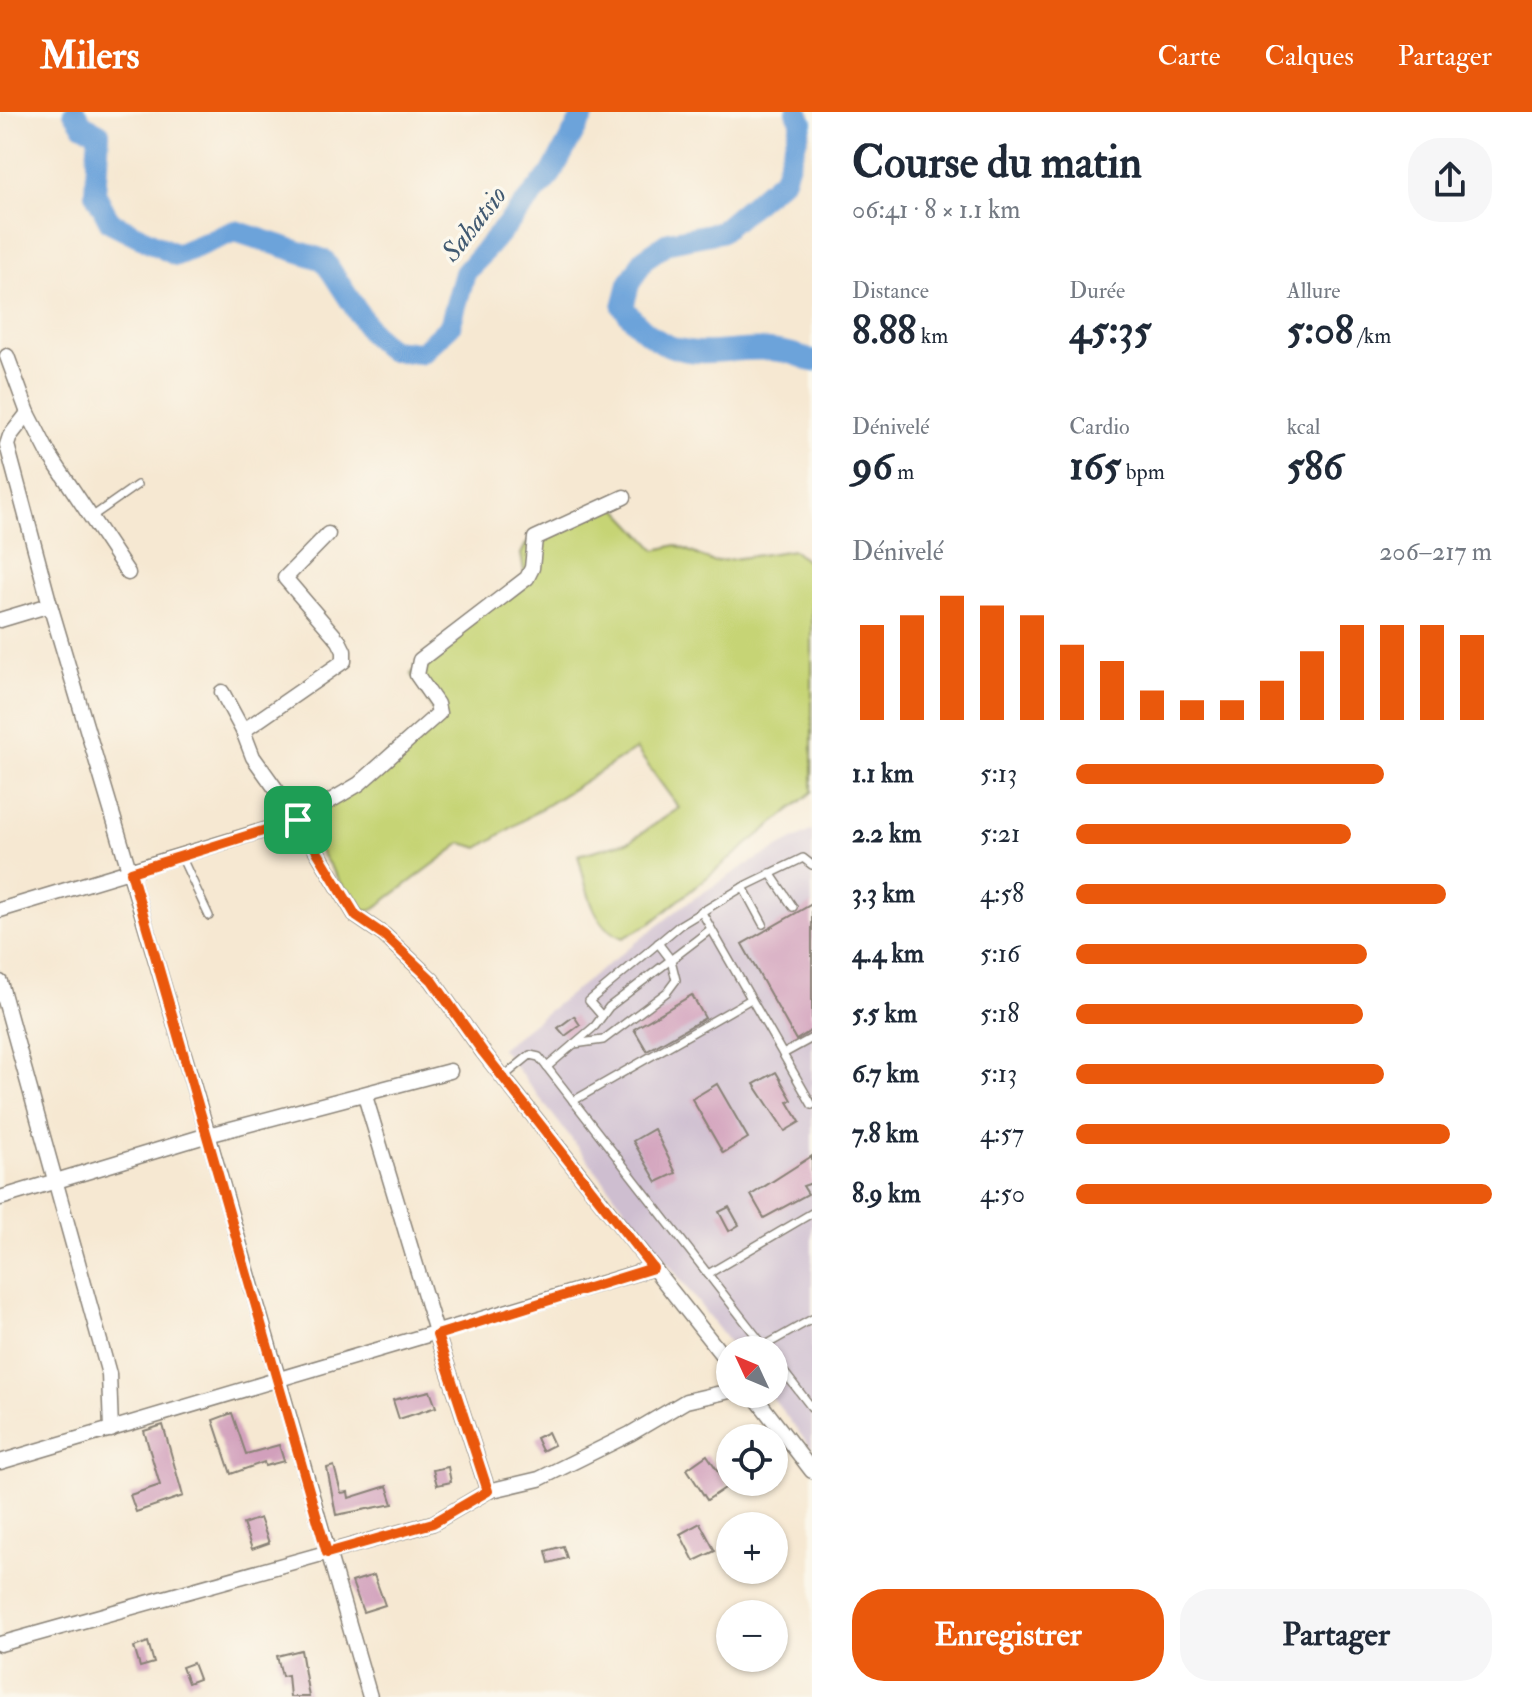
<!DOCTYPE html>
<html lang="fr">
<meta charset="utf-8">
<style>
body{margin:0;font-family:"IM FELL Double Pica",serif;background:#f6f6f7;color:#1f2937;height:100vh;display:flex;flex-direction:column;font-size:30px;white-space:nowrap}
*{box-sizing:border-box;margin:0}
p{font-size:26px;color:#747a83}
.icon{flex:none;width:44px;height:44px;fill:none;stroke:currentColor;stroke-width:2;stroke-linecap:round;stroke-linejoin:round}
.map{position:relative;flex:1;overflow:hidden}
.details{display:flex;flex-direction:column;background:#fff;width:720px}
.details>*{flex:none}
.needle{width:52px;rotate:314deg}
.fabs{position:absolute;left:716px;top:1224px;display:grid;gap:16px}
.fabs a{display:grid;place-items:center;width:72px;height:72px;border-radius:50%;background:#fff;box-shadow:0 2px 6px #0004;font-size:40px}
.pin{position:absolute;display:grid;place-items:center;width:68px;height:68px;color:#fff;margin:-34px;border-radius:16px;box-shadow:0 4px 12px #0006}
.round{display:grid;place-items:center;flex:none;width:84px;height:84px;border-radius:32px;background:#f6f6f7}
.summary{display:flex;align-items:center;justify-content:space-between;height:136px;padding:0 40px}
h1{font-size:44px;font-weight:700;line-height:60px}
.metrics{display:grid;grid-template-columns:repeat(3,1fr);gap:12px;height:136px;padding:8px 40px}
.metrics div{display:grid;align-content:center}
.metrics b{font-size:40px;font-weight:700}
.metrics small{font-size:22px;font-weight:400}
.metrics p{font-size:22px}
.chart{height:224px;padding:16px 40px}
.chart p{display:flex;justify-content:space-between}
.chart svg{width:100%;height:144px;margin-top:8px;stroke:#ea580c;stroke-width:6}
.primary-button{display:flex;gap:16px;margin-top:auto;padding:16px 40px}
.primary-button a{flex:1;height:92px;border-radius:32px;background:#ea580c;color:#fff;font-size:32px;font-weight:700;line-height:92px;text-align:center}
.primary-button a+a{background:#f6f6f7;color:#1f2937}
ul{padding:0 40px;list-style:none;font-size:26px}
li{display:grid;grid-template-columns:128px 96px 1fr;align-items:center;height:60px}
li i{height:20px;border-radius:10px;background:#ea580c}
header{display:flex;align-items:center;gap:48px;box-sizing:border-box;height:112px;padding:0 40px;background:#ea580c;color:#fff}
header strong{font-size:38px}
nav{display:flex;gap:44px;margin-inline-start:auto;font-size:28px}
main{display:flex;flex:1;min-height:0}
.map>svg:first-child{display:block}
.industrial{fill:#cebed0}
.grass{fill:#c6d475;stroke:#717848;stroke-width:2}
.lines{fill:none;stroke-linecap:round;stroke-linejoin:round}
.river{stroke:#6ca3da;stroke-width:22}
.building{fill:#d2a0bc}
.lane-casing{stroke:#898277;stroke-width:10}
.street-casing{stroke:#898277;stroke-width:17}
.lane{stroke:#fff;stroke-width:7}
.street{stroke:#fff;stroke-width:14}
.route-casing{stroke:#fff;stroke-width:16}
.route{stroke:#ea580c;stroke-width:10}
.labels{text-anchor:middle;stroke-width:7;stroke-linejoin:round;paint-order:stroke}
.water-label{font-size:28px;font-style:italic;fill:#405971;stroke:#fbf7ec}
</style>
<header>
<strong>Milers</strong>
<nav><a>Carte</a><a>Calques</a><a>Partager</a></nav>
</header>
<main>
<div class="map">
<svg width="812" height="1585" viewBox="0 0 812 1585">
<rect width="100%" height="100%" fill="#fbf7ec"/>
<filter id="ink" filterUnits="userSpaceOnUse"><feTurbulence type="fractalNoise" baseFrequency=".0125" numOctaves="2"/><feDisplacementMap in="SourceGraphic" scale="16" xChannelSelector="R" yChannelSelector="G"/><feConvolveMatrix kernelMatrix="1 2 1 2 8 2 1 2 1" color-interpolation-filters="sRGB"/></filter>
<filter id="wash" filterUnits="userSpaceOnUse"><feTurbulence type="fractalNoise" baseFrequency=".006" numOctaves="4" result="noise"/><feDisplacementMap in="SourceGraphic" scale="32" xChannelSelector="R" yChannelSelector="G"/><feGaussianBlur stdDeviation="1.8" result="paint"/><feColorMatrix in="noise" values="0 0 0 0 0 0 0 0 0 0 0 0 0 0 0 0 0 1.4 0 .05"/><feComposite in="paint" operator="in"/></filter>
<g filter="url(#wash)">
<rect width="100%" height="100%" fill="#f6e8d2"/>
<polygon class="industrial" points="812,718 812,1337 769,1282 774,1282 774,1238 735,1238 501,936 684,793 746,753"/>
<path class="grass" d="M613 392 656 438 676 433 713 450 793 438 812 454V680L651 811 623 826C590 813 587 774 578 743L630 729 679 696 636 637 479 736 462 731 371 799 358 797 299 707 438 606 411 562 525 465 521 442 526 432Z"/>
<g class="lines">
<g class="river">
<polyline points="74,0 83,13 99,21 95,81 110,110 176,143 235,119 324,148 372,222 390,238 421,241 450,214 465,161 551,62 585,0"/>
<path d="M797 0 802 10 784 66 720 120 669 130 644 147 629 172 623 195C685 278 738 214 812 249"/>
</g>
</g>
<g id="blocks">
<g class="building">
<polygon points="812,792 812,918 796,928 742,832"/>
<polygon points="692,883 705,906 647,939 634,917"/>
<polygon points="574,904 580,913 565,924 558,916"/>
<polygon points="776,960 792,988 788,990 800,1010 785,1019 754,972"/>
<polygon points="717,972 748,1026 723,1041 692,987"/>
<polygon points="654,1017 676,1061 657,1070 633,1029"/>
<polygon points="812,1044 812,1071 803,1074 808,1082 764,1106 751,1083"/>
<polygon points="729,1095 739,1113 729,1119 719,1100"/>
<polygon points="430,1279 436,1295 399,1307 393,1288"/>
<polygon points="232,1301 246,1342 279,1333 284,1349 265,1354 264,1350 231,1362 213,1308"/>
<polygon points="163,1313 183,1384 136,1400 130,1383 160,1373 144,1319"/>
<polygon points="548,1320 554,1333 542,1339 536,1326"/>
<polygon points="707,1343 728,1374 707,1388 687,1357"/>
<polygon points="334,1354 341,1381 348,1380 349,1386 387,1374 393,1392 336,1403 327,1356"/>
<polygon points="448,1355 451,1370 437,1373 433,1358"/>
<polygon points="260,1406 269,1431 252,1437 243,1412"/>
<polygon points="700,1411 715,1439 694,1449 680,1422"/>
<polygon points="563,1434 567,1446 549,1451 546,1439"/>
<polygon points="374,1463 385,1493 363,1500 352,1470"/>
<polygon points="148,1530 154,1551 140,1555 134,1535"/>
<polygon points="301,1538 309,1585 290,1585 288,1563 282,1564 277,1544"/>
<polygon points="193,1551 199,1567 188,1571 182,1555"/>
</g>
</g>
</g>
<g filter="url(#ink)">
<use href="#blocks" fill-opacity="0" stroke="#898277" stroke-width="2"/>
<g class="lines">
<defs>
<g id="lane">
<polyline points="90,406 137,373"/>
<polyline points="181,744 209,804"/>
<polyline points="770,761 793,795"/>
<polyline points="743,775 763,812"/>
<polyline points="701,799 812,993"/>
<polyline points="602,904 589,889 680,813 743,775 803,746 812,753"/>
<polyline points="574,932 603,928 667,880 676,868 671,848 658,831"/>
<polyline points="783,942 812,926"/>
<polyline points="547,955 595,914 609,895 711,817"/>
<polyline points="503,965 530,943 539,945 767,1238"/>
<polyline points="573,989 751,887"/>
<polyline points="708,1162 812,1101"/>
<polyline points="764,1234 812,1207"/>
<polyline points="774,1247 812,1296"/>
</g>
<g id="street">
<polyline points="7,244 28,301 10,324 7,333 50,493 208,1023 370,1585"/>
<polyline points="28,301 49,342 128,461"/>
<polyline points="328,422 285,466 339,529 344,539 344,549 243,619 253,645 298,708 356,804 384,823 432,868 483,940 730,1253"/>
<polyline points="0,508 50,493"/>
<polyline points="222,580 243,619"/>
<polyline points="0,798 298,708 359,672 439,601 437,592 417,563 420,548 527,466 532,456 535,426 624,385"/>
<polyline points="0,870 109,1262 111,1318"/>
<polyline points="365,984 437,1223 488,1379"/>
<polyline points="0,1086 208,1023 450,959"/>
<polyline points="753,1282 812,1359"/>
<polyline points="0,1350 653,1156"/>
<polyline points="0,1532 433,1411 488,1379 539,1367 630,1322 686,1289 730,1279"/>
</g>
</defs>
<use href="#lane" class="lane-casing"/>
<use href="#street" class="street-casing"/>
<use href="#lane" class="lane"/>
<use href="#street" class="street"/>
</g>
</g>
<g class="lines" filter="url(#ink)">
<defs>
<polygon id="route" points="298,708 356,804 384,823 432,868 483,940 653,1156 437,1223 488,1379 433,1411 327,1441 131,760"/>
</defs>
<use href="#route" class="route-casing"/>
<use href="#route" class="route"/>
</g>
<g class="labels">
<g class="water-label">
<text transform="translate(473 111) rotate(-52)" y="10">Sahatsio</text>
</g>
</g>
</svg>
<div class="fabs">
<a><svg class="needle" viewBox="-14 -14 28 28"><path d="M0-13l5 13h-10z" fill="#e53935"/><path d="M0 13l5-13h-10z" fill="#747a83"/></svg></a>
<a><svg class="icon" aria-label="locate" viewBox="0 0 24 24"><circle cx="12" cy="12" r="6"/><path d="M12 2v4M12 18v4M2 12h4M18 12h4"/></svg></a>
<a>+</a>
<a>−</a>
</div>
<div class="pin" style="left:298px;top:708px;background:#1e9e55"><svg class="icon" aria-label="arrive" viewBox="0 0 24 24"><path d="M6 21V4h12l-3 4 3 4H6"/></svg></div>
</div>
<section class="details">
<div class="summary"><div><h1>Course du matin</h1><p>06:41 · 8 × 1.1 km</p></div><a class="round"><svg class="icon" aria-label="share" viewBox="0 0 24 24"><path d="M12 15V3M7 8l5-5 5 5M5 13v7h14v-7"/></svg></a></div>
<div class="metrics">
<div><p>Distance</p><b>8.88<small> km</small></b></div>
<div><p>Durée</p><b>45:35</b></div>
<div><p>Allure</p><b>5:08<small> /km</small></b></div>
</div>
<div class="metrics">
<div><p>Dénivelé</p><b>96<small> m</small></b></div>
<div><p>Cardio</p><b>165<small> bpm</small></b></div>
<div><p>kcal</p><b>586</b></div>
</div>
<div class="chart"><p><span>Dénivelé</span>206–217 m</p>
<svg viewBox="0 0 160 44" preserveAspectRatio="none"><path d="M5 44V15M15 44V12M25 44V6M35 44V9M45 44V12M55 44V21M65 44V26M75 44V35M85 44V38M95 44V38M105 44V32M115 44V23M125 44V15M135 44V15M145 44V15M155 44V18"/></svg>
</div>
<ul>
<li><b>1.1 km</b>5:13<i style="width:74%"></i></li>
<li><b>2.2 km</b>5:21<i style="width:66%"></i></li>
<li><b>3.3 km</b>4:58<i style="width:89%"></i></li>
<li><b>4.4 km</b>5:16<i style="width:70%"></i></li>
<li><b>5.5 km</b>5:18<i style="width:69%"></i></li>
<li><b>6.7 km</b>5:13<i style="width:74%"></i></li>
<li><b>7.8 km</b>4:57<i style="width:90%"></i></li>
<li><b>8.9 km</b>4:50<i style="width:100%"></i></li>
</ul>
<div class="primary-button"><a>Enregistrer</a><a>Partager</a></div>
</section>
</main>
